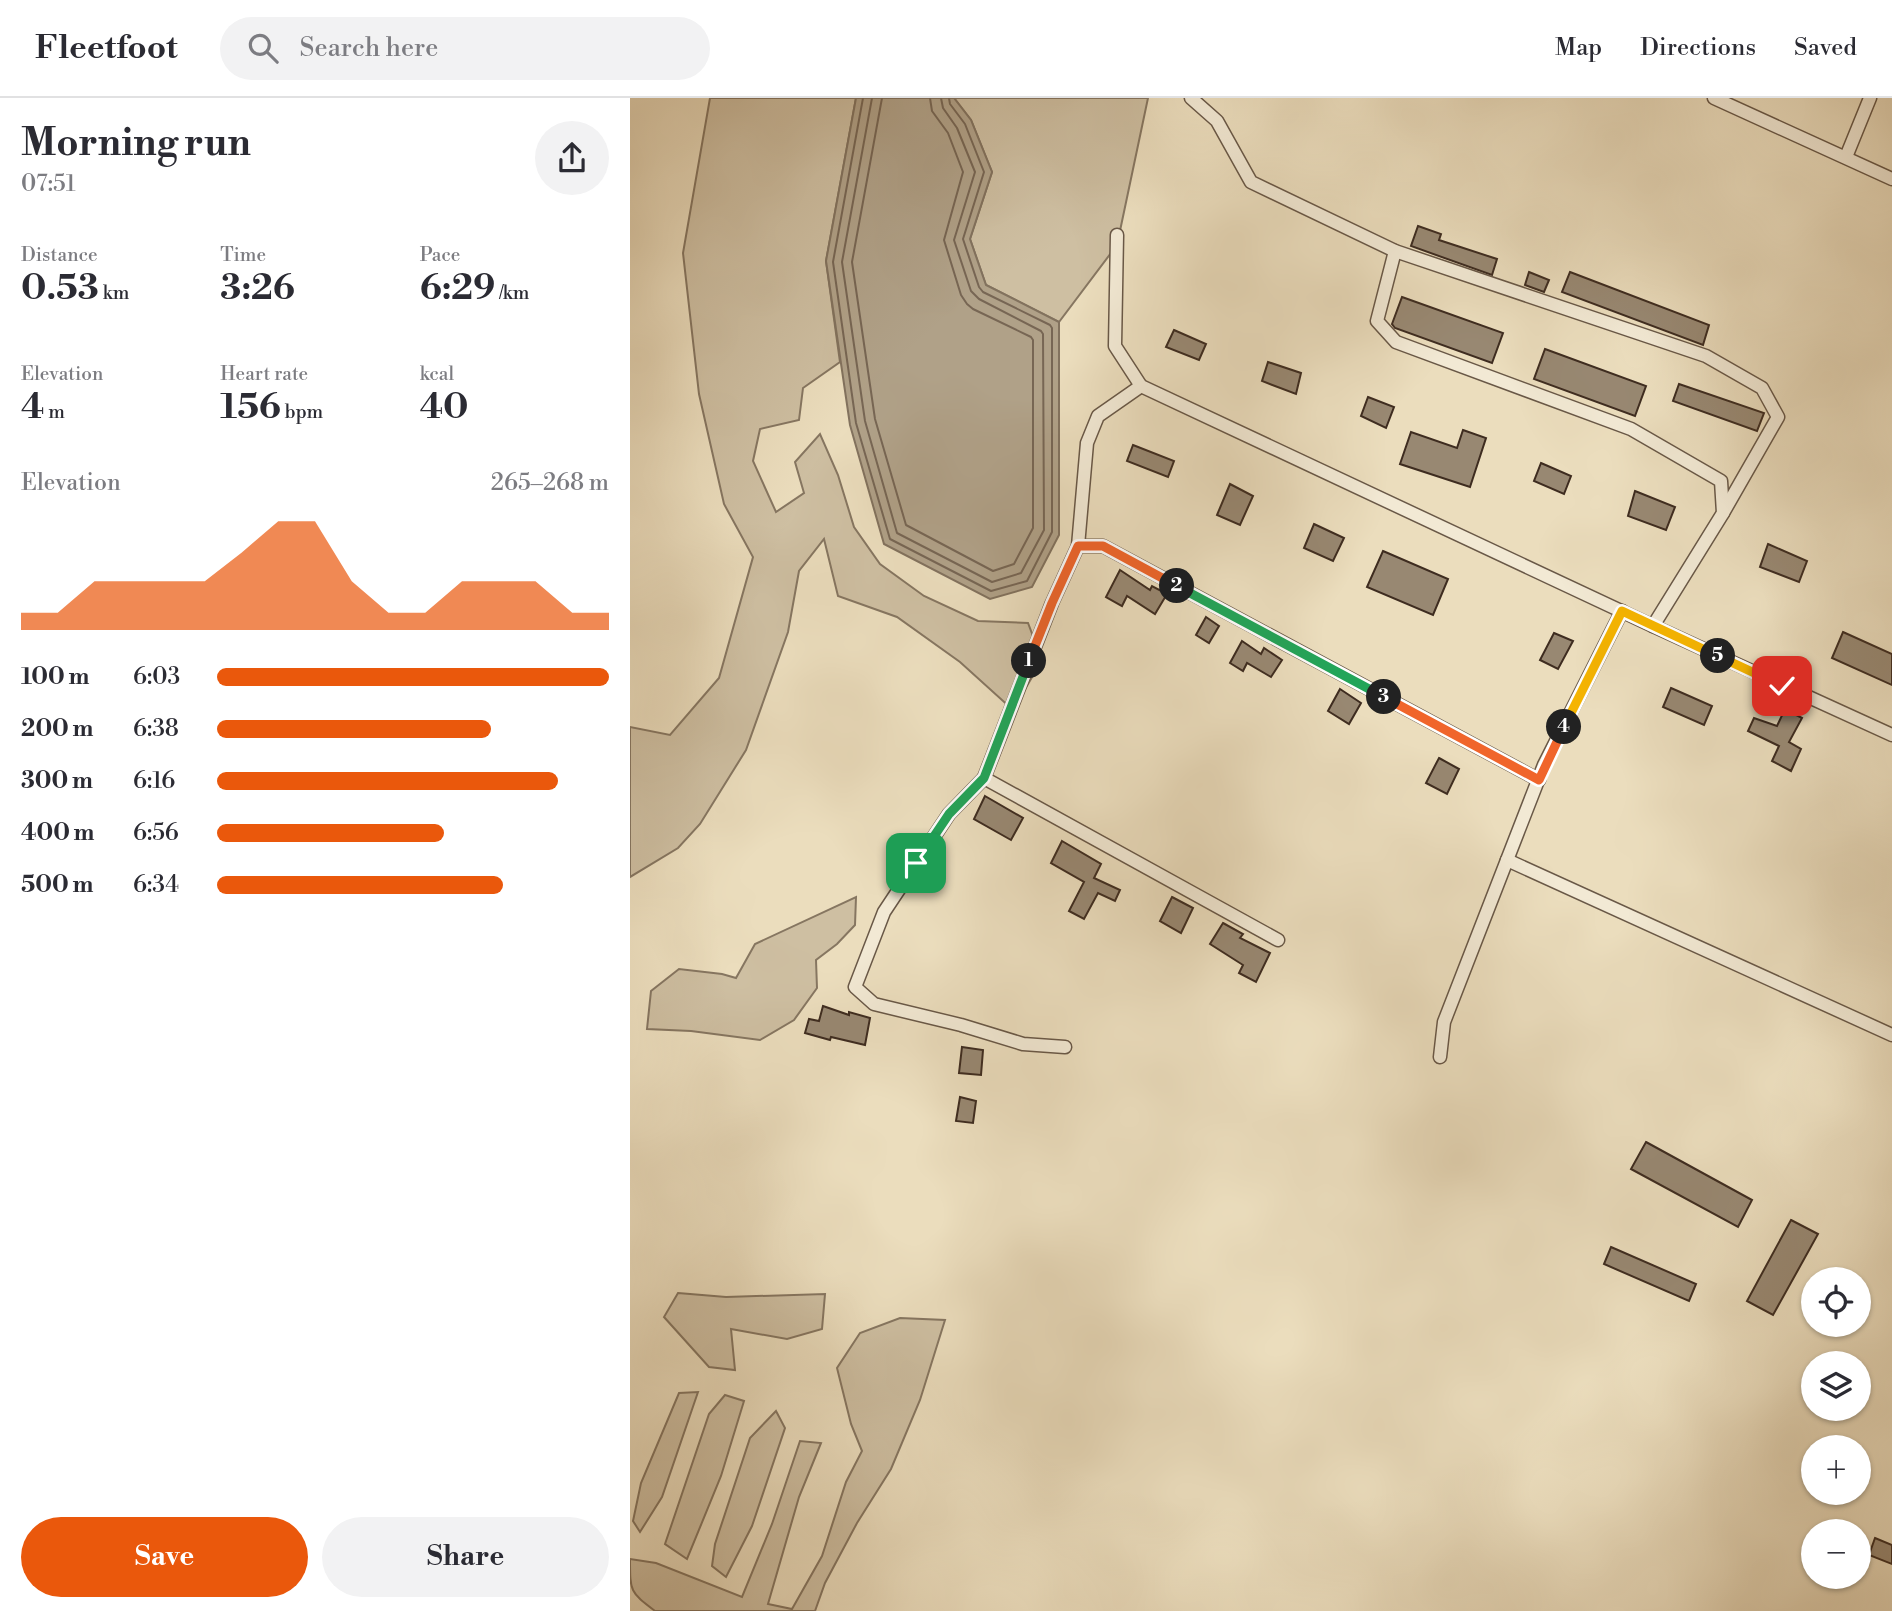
<!DOCTYPE html>
<meta charset="utf-8">
<style>
body{margin:0;font-family:"Libre Bodoni",serif;background:#f2f2f3;color:#2b2b33;height:100vh;display:flex;flex-direction:column;font-size:26px;white-space:nowrap}
*{box-sizing:border-box;margin:0}
p{font-size:23px;color:#7c7c81}
.icon{flex:none;width:38px;height:38px;fill:none;stroke:currentColor;stroke-width:2;stroke-linecap:round;stroke-linejoin:round}
.map{position:relative;flex:1;overflow:hidden}
.drawer{display:flex;flex-direction:column;background:#fff;width:630px}
.drawer>*{flex:none}
.controls{position:absolute;left:1171px;top:1169px;display:grid;gap:14px}
.controls a{display:grid;place-items:center;width:70px;height:70px;border-radius:50%;background:#fff;box-shadow:0 2px 5px #0004;font-size:35px}
.pin{position:absolute;display:grid;place-items:center;width:60px;height:60px;color:#fff;margin:-30px;border-radius:14px;box-shadow:0 4px 10px #0006}
.km{position:absolute;width:35px;height:35px;margin:-18px;border-radius:50%;background:#222;color:#fff;font-size:19px;line-height:35px;text-align:center}
.round{display:grid;place-items:center;flex:none;width:74px;height:74px;border-radius:37px;background:#f2f2f3}
.overview{display:flex;align-items:center;justify-content:space-between;height:119px;padding:0 21px}
h1{font-size:38px;font-weight:800;line-height:52px}
.stats{display:grid;grid-template-columns:repeat(3,1fr);gap:10px;height:119px;padding:7px 21px}
.stats div{display:grid;align-content:center}
.stats b{font-size:35px;font-weight:800}
.stats small{font-size:19px;font-weight:400}
.stats p{font-size:19px}
.chart{height:196px;padding:14px 21px}
.chart p{display:flex;justify-content:space-between}
.chart svg{width:100%;height:126px;margin-top:7px;fill:#ea580c;opacity:.7}
.action{display:flex;gap:14px;margin-top:auto;padding:14px 21px}
.action a{flex:1;height:80px;border-radius:42px;background:#ea580c;color:#fff;font-size:28px;font-weight:800;line-height:80px;text-align:center}
.action a+a{background:#f2f2f3;color:#2b2b33}
ul{padding:0 21px;list-style:none;font-size:23px}
li{display:grid;grid-template-columns:112px 84px 1fr;align-items:center;height:52px}
li i{height:18px;border-radius:9px;background:#ea580c}
header{display:flex;align-items:center;gap:42px;box-sizing:border-box;height:98px;padding:0 35px;background:#fff;border-bottom:2px solid #e1e1e2}
header strong{font-size:33px}
nav{display:flex;gap:38px;margin-inline-start:auto;font-size:24px}
.search{width:490px;height:63px;background:#f2f2f3;display:flex;align-items:center;gap:18px;box-sizing:border-box;padding:0 24px;border-radius:38px;color:#7c7c81;font-size:26px}
main{display:flex;flex:1;min-height:0}
.map>svg:first-child{display:block}
.green{fill:#cebfa2;stroke:#867661;stroke-width:2}
.water{fill:#b0a188;stroke:#82725e;stroke-width:2}
.lines{fill:none;stroke-linecap:round;stroke-linejoin:round}
.shore{stroke:#776654;stroke-width:2}
.building{fill:#988872;stroke:#3e2c20;stroke-width:2}
.minor-casing{stroke:#695847;stroke-width:15}
.minor{stroke:#f2e9d4;stroke-width:12}
.split-1-casing{stroke:#fff;stroke-width:14}
.split-2-casing{stroke:#fff;stroke-width:14}
.split-3-casing{stroke:#fff;stroke-width:14}
.split-4-casing{stroke:#fff;stroke-width:14}
.split-5-casing{stroke:#fff;stroke-width:14}
.split-6-casing{stroke:#fff;stroke-width:14}
.split-1{stroke:#22a559;stroke-width:9}
.split-2{stroke:#f0652b;stroke-width:9}
.split-3{stroke:#22a559;stroke-width:9}
.split-4{stroke:#f0652b;stroke-width:9}
.split-5{stroke:#f5b400;stroke-width:9}
.split-6{stroke:#f5b400;stroke-width:9}
</style>
<header>
<strong>Fleetfoot</strong>
<div class="search"><svg class="icon" aria-label="search" viewBox="0 0 24 24"><circle cx="10" cy="10" r="6"/><path d="M15 15l6 6"/></svg>Search here</div>
<nav><a>Map</a><a>Directions</a><a>Saved</a></nav>
</header>
<main>
<section class="drawer">
<div class="overview"><div><h1>Morning run</h1><p>07:51</p></div><a class="round"><svg class="icon" aria-label="share" viewBox="0 0 24 24"><path d="M12 15V3M7 8l5-5 5 5M5 13v7h14v-7"/></svg></a></div>
<div class="stats">
<div><p>Distance</p><b>0.53<small> km</small></b></div>
<div><p>Time</p><b>3:26</b></div>
<div><p>Pace</p><b>6:29<small> /km</small></b></div>
</div>
<div class="stats">
<div><p>Elevation</p><b>4<small> m</small></b></div>
<div><p>Heart rate</p><b>156<small> bpm</small></b></div>
<div><p>kcal</p><b>40</b></div>
</div>
<div class="chart"><p><span>Elevation</span>265–268 m</p>
<svg viewBox="0 0 160 44" preserveAspectRatio="none"><path d="M0 44V38L10 38L20 27L30 27L40 27L50 27L60 17L70 6L80 6L90 27L100 38L110 38L120 27L130 27L140 27L150 38L160 38V44z"/></svg>
</div>
<ul>
<li><b>100 m</b>6:03<i style="width:100%"></i></li>
<li><b>200 m</b>6:38<i style="width:70%"></i></li>
<li><b>300 m</b>6:16<i style="width:87%"></i></li>
<li><b>400 m</b>6:56<i style="width:58%"></i></li>
<li><b>500 m</b>6:34<i style="width:73%"></i></li>
</ul>
<div class="action"><a>Save</a><a>Share</a></div>
</section>
<div class="map">
<svg width="1262" height="1513" viewBox="0 0 1262 1513">
<rect width="100%" height="100%" fill="#ebddbd"/>
<filter id="stains"><feTurbulence type="fractalNoise" baseFrequency=".00286" numOctaves="4"/><feColorMatrix values="0 0 0 0 .2 0 0 0 0 .09 0 0 0 0 .02 0 0 0 .5 -.17"/></filter>
<radialGradient id="worn" r=".72"><stop offset=".6" stop-color="#630" stop-opacity="0"/><stop offset="1" stop-color="#630" stop-opacity=".3"/></radialGradient>
<g class="green">
<polygon points="80,0 226,0 196,163 210,264 173,290 169,322 130,331 123,363 146,414 174,395 165,364 190,336 208,377 224,429 250,466 294,498 348,523 398,525 412,562 383,612 330,564 267,519 208,498 194,441 169,473 158,534 116,652 70,726 48,750 0,779 0,629 40,637 89,580 123,459 94,406 69,296 53,155"/>
<polygon points="324,0 518,0 487,147 429,224 356,187 340,141 362,74 341,22"/>
<polygon points="226,799 225,827 207,846 186,862 187,890 164,922 130,942 61,933 17,931 21,893 49,871 92,876 106,880 125,846"/>
<polygon points="48,1195 96,1199 195,1196 192,1231 157,1241 101,1231 105,1272 79,1269 34,1219"/>
<path d="M270 1220 315 1222 290 1302 261 1371 227 1425 195 1485 185 1513H25C0 1494 0 1494 0 1461L26 1465 112 1499 142 1426 170 1343 191 1345 169 1399 138 1506 162 1511 192 1458 216 1384 232 1353 221 1326 207 1270 230 1235Z"/>
<polygon points="68,1294 32,1399 10,1434 3,1423 11,1385 49,1295"/>
<polygon points="95,1297 114,1303 91,1378 57,1461 35,1446 79,1316"/>
<polygon points="146,1313 155,1330 122,1428 96,1479 82,1468 85,1446 120,1340"/>
</g>
<polygon class="water" points="226,0 324,0 341,22 362,74 340,141 356,187 429,224 429,437 402,489 360,501 254,446 220,327 196,163"/>
<g class="lines">
<g class="shore">
<polyline points="233,0 203,164 226,325 260,441 361,493 397,483 422,434 422,230 420,227 353,194 349,189 333,141 354,74 335,26 320,6 319,0"/>
<polyline points="242,0 212,164 235,323 267,435 362,484 391,475 414,432 413,236 411,233 349,201 341,193 324,142 345,74 327,30 313,10 311,0"/>
<polyline points="252,0 222,164 245,321 276,427 363,473 384,466 403,430 403,242 401,239 343,211 337,206 331,197 314,142 333,74 318,35 302,13 300,0"/>
</g>
</g>
<g class="building">
<polygon points="788,128 811,136 809,142 867,161 862,177 781,148"/>
<polygon points="899,174 919,182 914,194 895,187"/>
<polygon points="940,174 1079,227 1073,247 932,194"/>
<polygon points="772,199 873,235 862,265 765,230 762,226"/>
<polygon points="544,232 576,246 569,262 536,249"/>
<polygon points="915,251 1016,288 1005,318 904,281"/>
<polygon points="638,264 671,275 666,296 632,283"/>
<polygon points="1049,286 1134,315 1127,333 1043,303"/>
<polygon points="738,299 764,309 756,330 731,318"/>
<polygon points="833,332 856,340 840,389 770,366 781,334 827,350"/>
<polygon points="503,347 544,363 538,379 497,363"/>
<polygon points="911,365 941,378 934,396 904,383"/>
<polygon points="600,386 623,398 610,427 587,417"/>
<polygon points="1005,393 1045,409 1036,432 998,418"/>
<polygon points="684,426 714,440 703,463 674,450"/>
<polygon points="1138,446 1177,463 1169,484 1130,469"/>
<polygon points="753,453 818,481 803,517 737,489"/>
<polygon points="490,472 520,492 522,488 537,496 525,516 497,498 492,508 476,499"/>
<polygon points="576,519 589,528 579,545 566,537"/>
<polygon points="1213,534 1262,556 1262,587 1202,560"/>
<polygon points="924,535 943,543 928,571 910,562"/>
<polygon points="612,543 631,556 634,550 652,562 641,579 617,565 613,573 600,565"/>
<polygon points="1041,590 1082,608 1074,627 1033,609"/>
<polygon points="710,591 731,605 719,626 698,613"/>
<polygon points="1155,611 1172,620 1159,644 1171,651 1161,673 1142,663 1149,648 1118,633 1124,620 1147,628"/>
<polygon points="809,660 829,671 817,696 796,685"/>
<polygon points="355,698 393,720 381,742 344,721"/>
<polygon points="432,743 471,766 464,780 490,792 485,803 468,795 454,821 439,813 454,784 421,765"/>
<polygon points="542,799 563,810 551,835 530,823"/>
<polygon points="593,825 613,836 610,840 640,855 626,884 609,875 613,867 580,846"/>
<polygon points="193,908 219,917 219,914 240,920 235,947 201,939 200,942 175,935 179,921 189,923"/>
<polygon points="332,949 353,952 351,977 329,975"/>
<polygon points="330,999 346,1003 343,1025 326,1023"/>
<polygon points="1016,1044 1122,1102 1108,1129 1001,1071"/>
<polygon points="1161,1122 1188,1136 1143,1217 1117,1203"/>
<polygon points="981,1149 1066,1186 1059,1203 974,1166"/>
<polygon points="1245,1440 1262,1447 1262,1466 1239,1457"/>
</g>
<g class="lines">
<defs>
<g id="minor">
<polyline points="561,0 587,23 621,84 765,153 1076,258 1132,290 1148,319 1093,415"/>
<polyline points="1084,0 1262,81"/>
<polyline points="1216,59 1240,0"/>
<polyline points="487,137 485,248 511,288 1023,528 1262,637"/>
<polyline points="765,153 747,223 766,244 1001,331 1091,383 1093,415 1023,528"/>
<polyline points="511,288 468,318 457,345 448,448 422,505 354,680 648,842"/>
<polyline points="448,448 473,448 909,682"/>
<polyline points="354,680 319,716 254,814 225,889 244,906 331,927 393,946 435,949"/>
<polyline points="877,762 1262,937"/>
<polyline points="810,959 814,924 914,667 992,513"/>
</g>
</defs>
<use href="#minor" class="minor-casing"/>
<use href="#minor" class="minor"/>
</g>
<g class="lines">
<defs>
<polyline id="split-1" points="286,765 319,716 354,680 399,563"/>
<polyline id="split-2" points="399,563 422,505 448,448 473,448 547,488"/>
<polyline id="split-3" points="547,488 754,599"/>
<polyline id="split-4" points="754,599 909,682 934,629"/>
<polyline id="split-5" points="934,629 992,513 1088,558"/>
<polyline id="split-6" points="1088,558 1152,588"/>
</defs>
<use href="#split-1" class="split-1-casing"/>
<use href="#split-2" class="split-2-casing"/>
<use href="#split-3" class="split-3-casing"/>
<use href="#split-4" class="split-4-casing"/>
<use href="#split-5" class="split-5-casing"/>
<use href="#split-6" class="split-6-casing"/>
<use href="#split-1" class="split-1"/>
<use href="#split-2" class="split-2"/>
<use href="#split-3" class="split-3"/>
<use href="#split-4" class="split-4"/>
<use href="#split-5" class="split-5"/>
<use href="#split-6" class="split-6"/>
</g>
<rect width="100%" height="100%" filter="url(#stains)"/>
<rect width="100%" height="100%" fill="url(#worn)"/>
</svg>
<div class="controls">
<a><svg class="icon" aria-label="locate" viewBox="0 0 24 24"><circle cx="12" cy="12" r="6"/><path d="M12 2v4M12 18v4M2 12h4M18 12h4"/></svg></a>
<a><svg class="icon" aria-label="layers" viewBox="0 0 24 24"><path d="M12 4l9 5-9 5-9-5zM3 14l9 5 9-5"/></svg></a>
<a>+</a>
<a>−</a>
</div>
<div class="pin" style="left:286px;top:765px;background:#1e9e55"><svg class="icon" aria-label="arrive" viewBox="0 0 24 24"><path d="M6 21V4h12l-3 4 3 4H6"/></svg></div>
<div class="pin" style="left:1152px;top:588px;background:#d93025"><svg class="icon" aria-label="check" viewBox="0 0 24 24"><path d="M5 12l5 5 9-10"/></svg></div>
<b class="km" style="left:399px;top:563px">1</b>
<b class="km" style="left:547px;top:488px">2</b>
<b class="km" style="left:754px;top:599px">3</b>
<b class="km" style="left:934px;top:629px">4</b>
<b class="km" style="left:1088px;top:558px">5</b>
</div>
</main>
